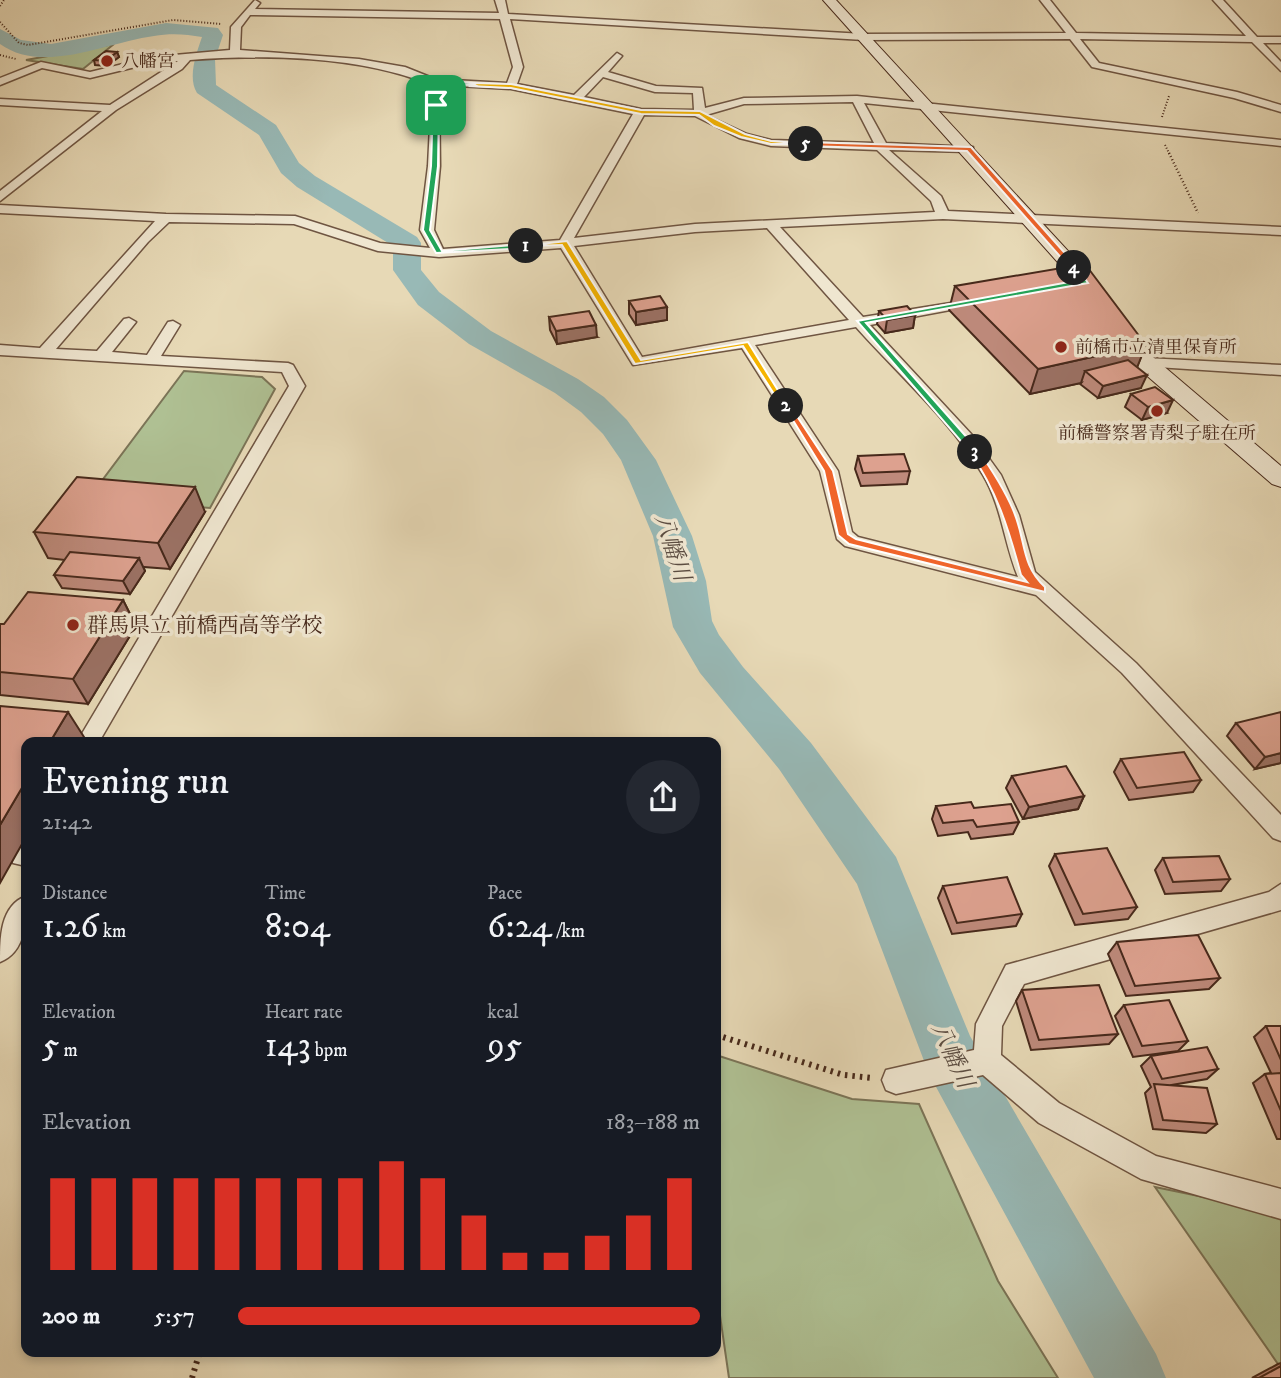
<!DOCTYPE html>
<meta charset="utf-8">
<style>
body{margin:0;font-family:"IM FELL DW Pica","Noto Serif JP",serif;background:#242831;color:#f1f3f6;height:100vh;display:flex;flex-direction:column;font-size:26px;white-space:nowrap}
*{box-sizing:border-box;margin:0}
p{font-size:23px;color:#9ea1a6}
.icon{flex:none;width:38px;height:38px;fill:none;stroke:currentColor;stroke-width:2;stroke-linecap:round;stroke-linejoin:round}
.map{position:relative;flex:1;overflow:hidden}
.sheet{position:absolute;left:21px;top:737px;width:700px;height:620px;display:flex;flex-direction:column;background:#171b24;border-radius:14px;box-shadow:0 4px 10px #0003}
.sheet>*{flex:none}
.pin{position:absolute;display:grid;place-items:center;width:60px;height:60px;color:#fff;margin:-30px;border-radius:14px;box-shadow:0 4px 10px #0006}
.km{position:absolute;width:35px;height:35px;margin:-18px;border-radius:50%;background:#222;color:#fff;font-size:19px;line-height:35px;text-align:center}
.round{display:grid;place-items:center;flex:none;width:74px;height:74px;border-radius:37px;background:#242831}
.overview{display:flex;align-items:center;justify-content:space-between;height:119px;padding:0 21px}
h1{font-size:38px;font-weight:600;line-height:52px}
.metrics{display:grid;grid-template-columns:repeat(3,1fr);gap:10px;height:119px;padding:7px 21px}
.metrics div{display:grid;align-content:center}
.metrics b{font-size:35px;font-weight:600}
.metrics small{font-size:19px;font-weight:400}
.metrics p{font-size:19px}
.chart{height:196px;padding:14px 21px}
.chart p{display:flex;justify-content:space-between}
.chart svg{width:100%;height:126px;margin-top:7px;stroke:#d93025;stroke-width:6}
ul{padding:0 21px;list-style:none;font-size:23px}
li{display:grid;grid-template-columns:112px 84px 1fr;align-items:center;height:52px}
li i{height:18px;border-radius:9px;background:#d93025}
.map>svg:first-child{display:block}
.green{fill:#afc093;stroke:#7b7457;stroke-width:2}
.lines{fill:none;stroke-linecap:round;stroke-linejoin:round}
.river{fill:#98b9b6;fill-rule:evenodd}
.street-casing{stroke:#6f5542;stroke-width:3}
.secondary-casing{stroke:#47291b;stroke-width:2}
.path-far2{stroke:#47291b;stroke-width:2;stroke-dasharray:1 2;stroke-linecap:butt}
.path-far1{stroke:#47291b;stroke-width:2.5;stroke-dasharray:1 2.5;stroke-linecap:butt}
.path{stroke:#47291b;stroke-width:6;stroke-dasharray:2.5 5;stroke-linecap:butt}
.street{fill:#efe6d0;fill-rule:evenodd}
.secondary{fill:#efe6d0;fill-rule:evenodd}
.wall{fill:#be8a7b;stroke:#47291b;stroke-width:2}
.shaded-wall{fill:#9b7164;stroke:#47291b;stroke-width:2}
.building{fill:#dda18f;stroke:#47291b;stroke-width:2}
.split-1{fill:#22a559;stroke:#fff;stroke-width:2}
.split-2{fill:#f5b400;stroke:#fff;stroke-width:2}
.split-3{fill:#f0652b;stroke:#fff;stroke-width:2}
.split-4{fill:#22a559;stroke:#fff;stroke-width:2}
.split-5{fill:#f0652b;stroke:#fff;stroke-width:2}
.split-6{fill:#f5b400;stroke:#fff;stroke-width:2}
.split-7{fill:#22a559;stroke:#fff;stroke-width:2}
.poi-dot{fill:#8f2418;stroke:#efe6d0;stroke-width:2.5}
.labels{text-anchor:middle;stroke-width:7;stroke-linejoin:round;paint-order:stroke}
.far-poi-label{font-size:18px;fill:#47291b;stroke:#efe6d0;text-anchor:start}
.poi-label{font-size:21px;fill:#47291b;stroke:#efe6d0;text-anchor:start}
.water-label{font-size:23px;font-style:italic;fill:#5b4d42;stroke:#efe6d0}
</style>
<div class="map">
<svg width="1281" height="1378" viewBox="0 0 1281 1378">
<rect width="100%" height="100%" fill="#e7d9b6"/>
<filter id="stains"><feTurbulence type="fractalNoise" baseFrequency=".00286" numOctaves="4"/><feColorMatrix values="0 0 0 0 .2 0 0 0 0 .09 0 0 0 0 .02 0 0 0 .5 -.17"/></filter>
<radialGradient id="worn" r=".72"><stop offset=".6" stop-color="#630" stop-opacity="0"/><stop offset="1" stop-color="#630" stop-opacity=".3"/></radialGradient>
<g class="green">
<polygon points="114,44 83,69 26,60"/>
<polygon points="184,371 262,377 275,389 210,508 89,498"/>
<polygon points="716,1055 852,1099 919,1104 998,1281 1058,1378 729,1378 716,1288"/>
<polygon points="1155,1187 1281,1213 1281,1367 1278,1364"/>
</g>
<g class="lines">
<path class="river" d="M166 23 218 28 223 35 215 59 216 85 276 125 299 163 315 176 417 237 421 243V270L439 292 491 331 578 379 604 397 627 420 656 460 692 536 706 581 712 621 719 635 743 667 811 743 896 857 970 1036 1156 1354 1166 1378H1094L929 1074 857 884 779 769 700 673 673 627 653 536 621 460 603 434 581 412 555 393 469 344 418 305 393 270V246L297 187 281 173 259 135 197 93C187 77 197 52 202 37 186 34 170 33 154 36 108 42 43 75 0 44V29L21 40 51 44Z"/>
<defs>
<g id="street">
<path d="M255 0 260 3 255 9 499 13 495 0H505L508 14 864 34 1066 33 1040 0H1050L1076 33 1246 36 1213 0H1223L1257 37H1281V43H1263L1281 62V71L1252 42 1080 39 1099 63 1237 92 1281 105V112L1234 98 1092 67 1070 39 864 40 510 19 523 67 517 84 574 95 617 53 622 56 608 72 656 86 702 88 705 108 744 98 857 96 1281 140V146L864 103 886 143 973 147V151L969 152 889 150 941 196 948 211 1281 227V235L943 219 780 227 863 317 982 298V304L977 305 870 325 973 436 1001 475 1019 515 1035 572 1136 663 1281 815V841L1273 838 1122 673 1036 595 845 546 837 539 820 471 742 348 633 365 561 248 439 257 378 251 294 224 169 222 148 242 56 349 97 351 124 319 129 318 136 322 112 352 147 355 168 322 173 321 180 325 161 356 288 363 293 365 305 386 99 742H77L289 386 282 372 0 355V345L40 348 155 221 0 213V205L166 214 295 216 380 243 430 248 420 230 428 166 431 105 428 84C361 56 262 54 190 60L182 69 116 110 0 201V191L102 111 0 105V99L110 105 178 61 152 63 90 78 42 68 0 85V78L41 62 90 72 152 57 230 50 231 27ZM250 15 500 19 513 67 507 83 435 79 405 67 359 59 240 50 241 27ZM603 77 655 92 693 93 694 110 641 109 584 97ZM439 85 511 89 633 114 560 240 443 249 434 230 440 166ZM853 102 874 143 771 140 747 134 706 115 744 104ZM644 115 695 116 739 138 771 146 877 150 931 201 935 212 695 224 574 238ZM767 228 849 320 642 357 574 246 695 232ZM856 327C897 373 952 422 983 475 1002 507 1004 543 1018 577L858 537 852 532 838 471 755 345Z"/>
<polygon points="1146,358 1281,365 1281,375 1141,366 1138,363"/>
<polygon points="26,838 26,866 13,863 9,856 18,841"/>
<polygon points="1281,884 1281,910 1024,984 1002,1026 1001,1055 1059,1103 1156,1156 1281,1189 1281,1219 1141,1179 1039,1123 983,1075 896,1094 886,1090 882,1080 886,1070 974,1050 976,1024 1006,965 1269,892"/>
<path d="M26 896C27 919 26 952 0 962 0 938 0 906 26 896Z"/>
</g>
<polygon id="secondary" points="823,0 836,0 1093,278 1154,358 1281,466 1281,487 1272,484 1138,368 1079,286"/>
</defs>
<use href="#street" class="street-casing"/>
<use href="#secondary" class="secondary-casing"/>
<g class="path-far2">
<polyline points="0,6 4,0"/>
<polyline points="0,22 19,43 28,45 173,20 221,24"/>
<polyline points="0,55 16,59"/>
<polyline points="1162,117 1169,96"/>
<polyline points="1165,145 1170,155"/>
</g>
<polyline class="path-far1" points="1169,153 1198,213"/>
<g class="path">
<polyline points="716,1035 844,1075 873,1078"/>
<polyline points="192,1378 200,1351"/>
</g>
<use href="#street" class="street"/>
<use href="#secondary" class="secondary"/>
</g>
<g class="wall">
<polygon points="117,52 119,57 107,66 95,65 94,60"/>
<polygon points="955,286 1146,345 1137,367 1141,388 1098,398 1080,384 1081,383 1030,394 949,310"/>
<polygon points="629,301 667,307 667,320 636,325 629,314"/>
<polygon points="879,311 915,315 913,328 885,333 877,324"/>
<polygon points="549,317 597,337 557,344 550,330"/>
<polygon points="1131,394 1167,413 1142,420 1125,407"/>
<polygon points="858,456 910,471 907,484 861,486 855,469"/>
<polygon points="205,512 170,569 143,567 145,571 130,594 62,588 54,575 65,560 48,558 34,532"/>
<polygon points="123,600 136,626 88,704 0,695 0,624 4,624"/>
<polygon points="1236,723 1281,763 1255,769 1227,736"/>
<polygon points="1121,759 1201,780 1193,792 1129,800 1114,772"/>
<polygon points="1012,776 1084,796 1078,809 1023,819 1006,788"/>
<polygon points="936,806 974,808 1019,822 1013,834 971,839 968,832 938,836 932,819"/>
<polygon points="1055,854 1137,907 1128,919 1075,925 1049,866"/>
<polygon points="1163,858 1230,879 1221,891 1165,894 1155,870"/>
<polygon points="943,886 1022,914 1016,926 952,934 938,898"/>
<polygon points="1117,942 1220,978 1209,989 1126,996 1108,954"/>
<polygon points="1022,990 1118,1034 1109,1044 1031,1050 1016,1001"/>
<polygon points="1124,1005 1188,1041 1178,1051 1133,1057 1115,1016"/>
<polygon points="1266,1026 1281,1026 1281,1139 1277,1139 1253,1083 1265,1074 1271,1073 1254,1037"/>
<polygon points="1151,1056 1218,1069 1207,1079 1172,1085 1217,1124 1206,1133 1153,1129 1145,1093 1151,1087 1141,1066"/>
<polygon points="1281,1363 1281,1378 1252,1378 1278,1364"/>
</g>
<g class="shaded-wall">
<polygon points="117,52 119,57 107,66 105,61"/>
<polygon points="667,307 667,320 636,325 636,312"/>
<polygon points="915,315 913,328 885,333 887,320"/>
<polygon points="596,325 597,337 557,344 556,331"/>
<polygon points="1146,345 1136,370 1085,371 1081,383 1030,394 1038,369"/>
<polygon points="1147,375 1141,388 1098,398 1103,386"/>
<polygon points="1173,400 1167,413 1142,420 1148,407"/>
<polygon points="195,487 205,512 170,569 158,543"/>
<polygon points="139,558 145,571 130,594 123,581"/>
<polygon points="123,600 136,626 88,704 73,679"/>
<polygon points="68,712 84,737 81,742 50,742"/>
<polygon points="1281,753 1281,763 1255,769 1265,757"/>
<polygon points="26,781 26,837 0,883 0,825"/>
<polygon points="1084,796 1078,809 1023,819 1029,807"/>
</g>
<g class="building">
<polygon points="106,51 117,52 105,61 94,60"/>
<polygon points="1085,264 1146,345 1038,369 955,286"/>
<polygon points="660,296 667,307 636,312 629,301"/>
<polygon points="907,306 915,315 887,320 879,311"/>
<polygon points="589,311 596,325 556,331 549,317"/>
<polygon points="1128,360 1147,375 1103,386 1085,371"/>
<polygon points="1155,387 1173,400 1148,407 1131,394"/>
<polygon points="904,454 910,471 863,473 858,456"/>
<polygon points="77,477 195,487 158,543 34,532"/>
<polygon points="70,552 139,558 123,581 54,575"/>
<polygon points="28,592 123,600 73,679 0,672 0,624 4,624"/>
<polygon points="0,706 68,712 50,742 26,742 26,781 0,825"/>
<polygon points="1281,712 1281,753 1265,757 1236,723"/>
<polygon points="1184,752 1201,780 1137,788 1121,759"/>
<polygon points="1066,766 1084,796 1029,807 1012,776"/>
<polygon points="971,802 974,808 1011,804 1019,822 977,827 973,820 943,823 936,806"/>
<polygon points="1107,848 1137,907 1083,914 1055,854"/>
<polygon points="1219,856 1230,879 1173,882 1163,858"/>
<polygon points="1007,877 1022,914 957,923 943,886"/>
<polygon points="1198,935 1220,978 1135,986 1117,942"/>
<polygon points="1099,985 1118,1034 1039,1040 1022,990"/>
<polygon points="1169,1000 1188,1041 1142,1046 1124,1005"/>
<polygon points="1266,1026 1281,1026 1281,1060"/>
<polygon points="1207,1047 1218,1069 1162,1079 1151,1056"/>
<polygon points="1281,1073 1281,1111 1265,1074"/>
<polygon points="1154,1084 1207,1088 1217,1124 1163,1120"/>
<polygon points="1281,1366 1281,1378 1259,1378"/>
</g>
<polygon class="split-1" points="436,103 439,105 438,166 430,230 442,251 526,244 529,248 436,253 423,230 431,166 433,105"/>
<polygon class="split-2" points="567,241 641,360 748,342 789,408 783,408 743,346 635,364 562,245 523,246"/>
<path class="split-3" d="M783 404H789L833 471 848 534 856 539 1027 582 1021 575C1009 530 997 491 970 452L978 450C992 470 1005 490 1014 512 1026 541 1021 565 1045 587V592L849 544 838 535 824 471Z"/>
<polygon class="split-4" points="1072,267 1077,267 1088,283 866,323 978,450 978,454 972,454 857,321 1080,280"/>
<polygon class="split-5" points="804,142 971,147 1078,268 1072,270 967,151 806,146"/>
<polygon class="split-6" points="472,83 511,84 641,110 700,111 745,134 771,141 809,144 771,144 741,137 714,126 699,115 641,114 511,88 470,86"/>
<polygon class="split-7" points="431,80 472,83 475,85 436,84 439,105 436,107 433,105"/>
<g class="poi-dot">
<circle cx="107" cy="61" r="7"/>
<circle cx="1061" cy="347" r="7"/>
<circle cx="1157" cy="411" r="7"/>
<circle cx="73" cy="625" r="7"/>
</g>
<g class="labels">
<g class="far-poi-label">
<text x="121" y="67">八幡宮</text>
<text x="1075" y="353">前橋市立清里保育所</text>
<text x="1157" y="439" text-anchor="middle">前橋警察署青梨子駐在所</text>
</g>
<g class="poi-label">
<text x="87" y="632">群馬県立 前橋西高等学校</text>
</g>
<g class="water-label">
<text transform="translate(673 547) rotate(72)" y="8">八幡川</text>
<text transform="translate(953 1055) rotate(65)" y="8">八幡川</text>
</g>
</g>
<rect width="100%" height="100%" filter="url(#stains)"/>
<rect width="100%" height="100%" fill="url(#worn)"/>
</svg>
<div class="pin" style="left:436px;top:105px;background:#1e9e55"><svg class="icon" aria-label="arrive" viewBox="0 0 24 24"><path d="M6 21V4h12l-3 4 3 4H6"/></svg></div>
<b class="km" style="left:526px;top:246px">1</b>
<b class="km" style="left:786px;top:406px">2</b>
<b class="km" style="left:975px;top:452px">3</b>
<b class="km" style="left:1074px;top:268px">4</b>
<b class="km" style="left:806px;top:144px">5</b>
<section class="sheet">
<div class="overview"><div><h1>Evening run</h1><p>21:42</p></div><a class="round"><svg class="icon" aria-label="share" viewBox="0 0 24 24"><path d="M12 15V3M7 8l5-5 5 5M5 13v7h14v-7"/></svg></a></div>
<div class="metrics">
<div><p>Distance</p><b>1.26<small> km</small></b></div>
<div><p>Time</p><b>8:04</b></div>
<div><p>Pace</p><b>6:24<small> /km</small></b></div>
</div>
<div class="metrics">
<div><p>Elevation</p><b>5<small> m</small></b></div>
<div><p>Heart rate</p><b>143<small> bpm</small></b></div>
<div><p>kcal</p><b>95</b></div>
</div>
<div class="chart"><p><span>Elevation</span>183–188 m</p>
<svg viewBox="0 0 160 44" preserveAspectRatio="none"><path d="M5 44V12M15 44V12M25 44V12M35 44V12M45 44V12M55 44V12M65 44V12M75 44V12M85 44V6M95 44V12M105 44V25M115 44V38M125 44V38M135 44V32M145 44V25M155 44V12"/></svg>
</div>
<ul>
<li><b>200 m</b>5:57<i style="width:100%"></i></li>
</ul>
</section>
</div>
